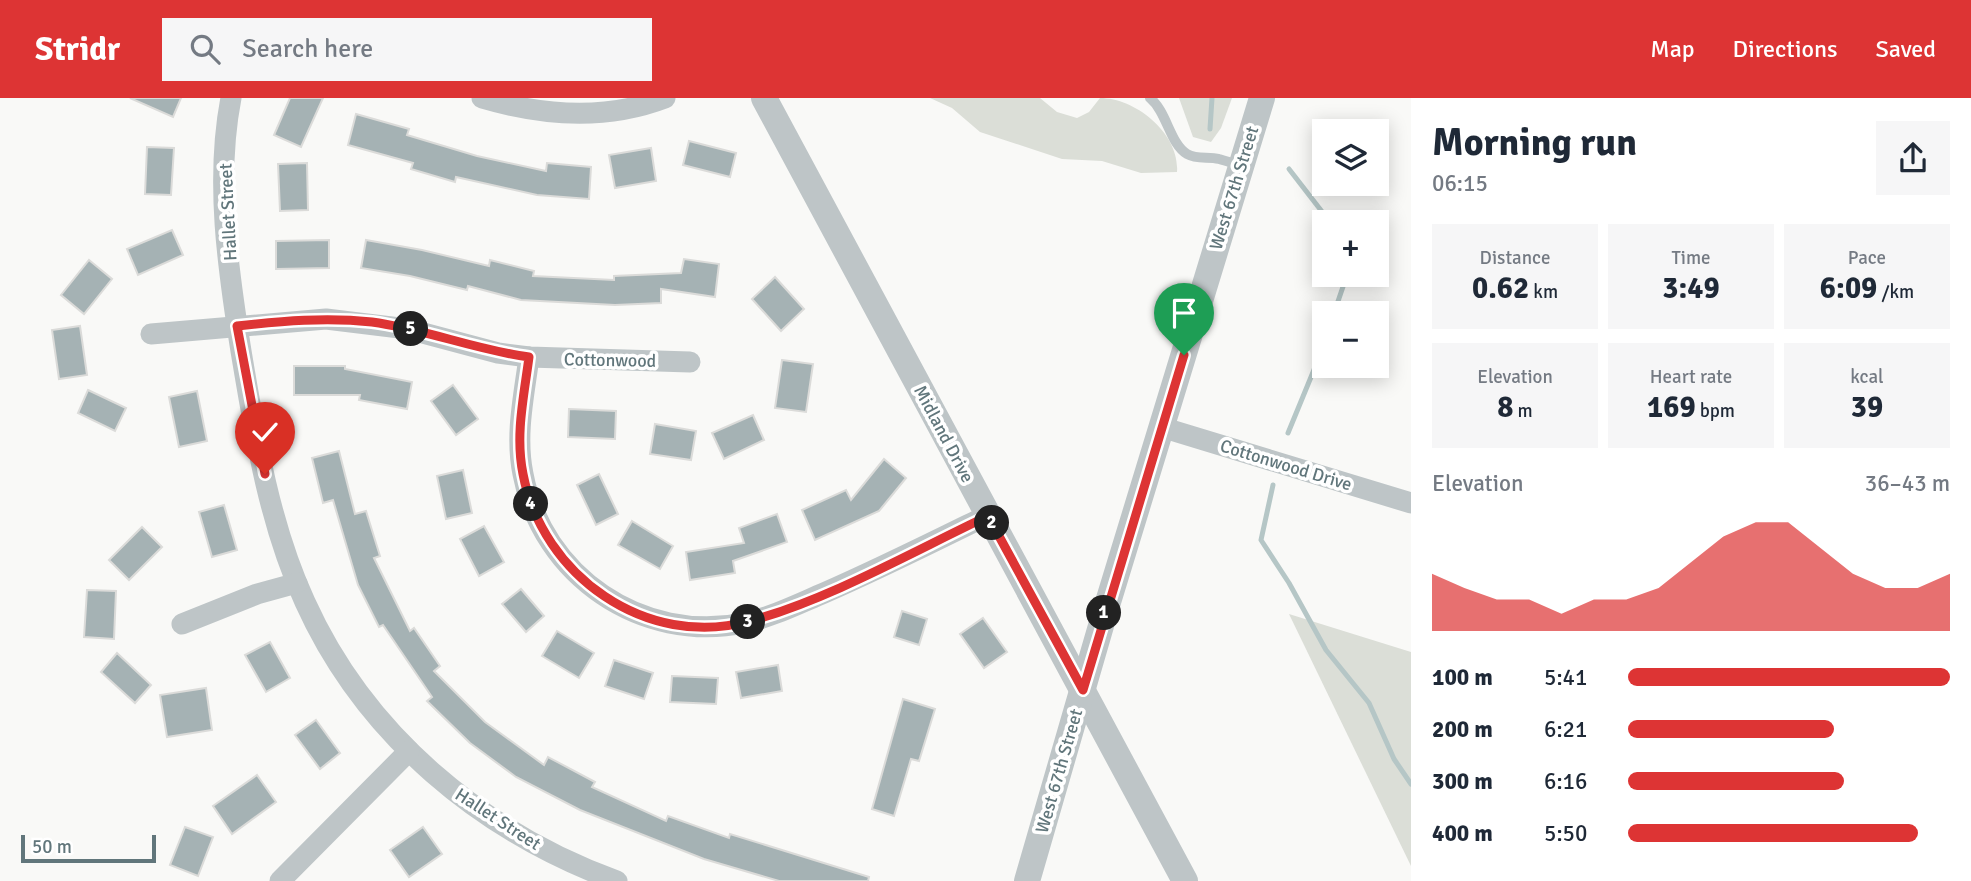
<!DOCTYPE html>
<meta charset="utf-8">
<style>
body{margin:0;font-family:Signika,sans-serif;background:#f6f6f7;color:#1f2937;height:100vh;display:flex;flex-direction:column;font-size:26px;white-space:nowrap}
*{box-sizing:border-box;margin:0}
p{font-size:23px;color:#747a83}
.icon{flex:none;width:38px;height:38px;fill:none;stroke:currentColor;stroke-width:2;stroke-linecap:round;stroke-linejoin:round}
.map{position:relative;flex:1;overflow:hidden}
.panel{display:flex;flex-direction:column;background:#fff;width:560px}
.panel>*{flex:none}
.buttons{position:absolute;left:1312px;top:21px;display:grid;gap:14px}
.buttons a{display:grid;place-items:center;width:77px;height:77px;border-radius:0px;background:#fff;box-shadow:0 4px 18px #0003;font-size:35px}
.scale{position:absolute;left:21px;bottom:18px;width:135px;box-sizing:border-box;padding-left:7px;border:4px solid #61767b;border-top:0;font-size:19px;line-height:24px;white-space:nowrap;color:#61767b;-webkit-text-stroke:5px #fff;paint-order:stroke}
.pin{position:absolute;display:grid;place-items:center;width:60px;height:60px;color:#fff;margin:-72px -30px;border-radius:50% 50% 50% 0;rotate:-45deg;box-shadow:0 0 7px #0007}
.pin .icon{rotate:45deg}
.km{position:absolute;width:35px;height:35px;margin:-18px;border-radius:50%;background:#222;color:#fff;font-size:19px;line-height:35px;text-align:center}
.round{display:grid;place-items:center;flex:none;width:74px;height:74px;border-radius:0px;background:#f6f6f7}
.headline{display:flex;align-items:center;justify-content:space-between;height:119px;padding:0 21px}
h1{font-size:38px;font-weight:700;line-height:52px}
.stats{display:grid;grid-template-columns:repeat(3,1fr);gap:10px;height:119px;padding:7px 21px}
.stats div{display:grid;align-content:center;border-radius:0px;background:#f6f6f7;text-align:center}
.stats b{font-size:30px;font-weight:700}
.stats small{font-size:19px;font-weight:400}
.stats p{font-size:19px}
.chart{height:196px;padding:14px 21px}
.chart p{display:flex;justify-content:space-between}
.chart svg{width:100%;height:126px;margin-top:7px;fill:#dd3434;opacity:.7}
ul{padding:0 21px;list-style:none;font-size:23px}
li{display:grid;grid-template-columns:112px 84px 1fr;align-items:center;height:52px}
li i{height:18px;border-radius:9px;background:#dd3434}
header{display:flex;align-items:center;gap:42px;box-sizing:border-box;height:98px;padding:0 35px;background:#dd3434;color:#fff}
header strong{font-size:33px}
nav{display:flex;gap:38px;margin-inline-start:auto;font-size:24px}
.search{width:490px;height:63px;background:#f6f6f7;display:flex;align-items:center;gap:18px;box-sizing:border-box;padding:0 24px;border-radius:0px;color:#747a83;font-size:26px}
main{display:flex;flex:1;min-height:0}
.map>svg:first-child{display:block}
.green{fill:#dbded7}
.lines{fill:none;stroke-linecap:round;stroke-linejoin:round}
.stream{stroke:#b5c6c6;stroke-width:5}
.building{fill:#a5b2b4;stroke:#dbdbd9;stroke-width:2}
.service{stroke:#bec5c7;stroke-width:10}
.minor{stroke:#bec5c7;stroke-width:21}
.tertiary{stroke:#bec5c7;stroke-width:26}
.route-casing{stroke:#fff;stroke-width:14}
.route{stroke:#dd3434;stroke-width:9}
.labels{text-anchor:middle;stroke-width:7;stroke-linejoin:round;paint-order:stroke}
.street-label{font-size:18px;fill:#61767b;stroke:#fff}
</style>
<header>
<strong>Stridr</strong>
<div class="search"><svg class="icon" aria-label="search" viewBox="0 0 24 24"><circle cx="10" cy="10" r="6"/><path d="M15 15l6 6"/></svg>Search here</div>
<nav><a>Map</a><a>Directions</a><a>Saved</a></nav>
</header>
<main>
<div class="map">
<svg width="1411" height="783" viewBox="0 0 1411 783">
<rect width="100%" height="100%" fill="#f9f9f7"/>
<g class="green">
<path d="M930 0H1040L1057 14 1077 20 1089 14 1100 0C1136 0 1180 36 1177 74L1141 75 1102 63 1062 61 980 34 952 10Z"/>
<polygon points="1179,0 1232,0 1221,30 1211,44 1193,39"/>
<polygon points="1289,516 1411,554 1411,768"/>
</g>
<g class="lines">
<g class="stream">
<polyline points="1210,31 1212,0"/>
<polyline points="1289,71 1330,124"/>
<polyline points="1334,215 1347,177"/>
<polyline points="1288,335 1325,245"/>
<polyline points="1273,387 1261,442 1289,485 1326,552 1369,605 1394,661 1411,686"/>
</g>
</g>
<g class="building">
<polygon points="130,0 181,0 173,19"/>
<polygon points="290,0 323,0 301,49 274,37"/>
<polygon points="356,16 409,31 407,37 477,58 546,73 547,65 591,69 589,101 537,97 456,79 455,84 411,71 413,65 348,47"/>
<polygon points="689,43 736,55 730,79 683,67"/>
<polygon points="147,49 174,50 171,97 145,96"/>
<polygon points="651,50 656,83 615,90 609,57"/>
<polygon points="307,65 308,112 280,113 278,66"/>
<polygon points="172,132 183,157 138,177 127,151"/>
<polygon points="329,142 329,170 276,171 276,143"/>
<polygon points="366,142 422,152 489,168 490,162 534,173 533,178 614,182 614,178 681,175 684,161 719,166 715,199 661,191 661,205 615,207 521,202 468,188 467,192 410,178 361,170"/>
<polygon points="89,162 112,181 84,216 61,197"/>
<polygon points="775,179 804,211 781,233 752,201"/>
<polygon points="80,228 87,277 59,281 52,232"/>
<polygon points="782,262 813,266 806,314 775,310"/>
<polygon points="294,268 345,268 345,271 412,284 407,311 359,302 360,297 294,297"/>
<polygon points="453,287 478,321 456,337 431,303"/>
<polygon points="88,292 126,310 115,333 78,315"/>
<polygon points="197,293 207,343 179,349 169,299"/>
<polygon points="569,311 616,313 615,341 568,339"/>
<polygon points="753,317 764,342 724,361 712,335"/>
<polygon points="655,326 696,333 691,362 650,356"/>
<polygon points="339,353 355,416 366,413 380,458 374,460 410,533 414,530 440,568 434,573 485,624 544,667 548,659 595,684 592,689 666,723 668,718 729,740 730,736 869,779 868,783 779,783 704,761 580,712 516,679 470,645 427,603 432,599 383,527 379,529 358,487 333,402 323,405 312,360"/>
<polygon points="884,361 906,380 879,413 815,442 802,412 846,392 851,402"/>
<polygon points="463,372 472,415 446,421 437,378"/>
<polygon points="599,376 618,416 596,427 577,387"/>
<polygon points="224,407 237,452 212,459 199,414"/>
<polygon points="777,416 787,444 733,463 735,475 690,482 686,454 744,445 739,430"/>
<polygon points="632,423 673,448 660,471 618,447"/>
<polygon points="484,428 504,464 479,478 460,441"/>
<polygon points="142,429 162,449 129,482 109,462"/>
<polygon points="521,491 544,518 526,534 502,506"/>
<polygon points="87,492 116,493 114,541 84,539"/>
<polygon points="902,513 927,521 919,547 894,539"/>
<polygon points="983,520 1007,554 984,570 960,536"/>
<polygon points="557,533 594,555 579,580 542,558"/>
<polygon points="270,544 290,580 266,594 245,557"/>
<polygon points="117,555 151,587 135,605 101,574"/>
<polygon points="614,562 653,575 644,601 605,588"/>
<polygon points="778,567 782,593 741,600 736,574"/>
<polygon points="672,578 718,580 716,606 670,604"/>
<polygon points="206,590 212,632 167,639 160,597"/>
<polygon points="903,601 935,611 919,663 911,661 894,718 872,711"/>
<polygon points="316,622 340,655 320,671 295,637"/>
<polygon points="257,677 276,704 232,736 213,708"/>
<polygon points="185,729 213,739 198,778 170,767"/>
<polygon points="423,729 442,756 409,779 390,752"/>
</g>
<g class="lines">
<path class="service" d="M1150 0C1167 14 1170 46 1187 56 1197 62 1209 58 1219 61 1227 63 1234 66 1241 68"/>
<g class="minor">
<path d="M231 0C215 82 228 171 241 253 255 337 269 426 305 504 365 637 482 734 617 783"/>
<path d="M482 0C543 18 605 23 665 0"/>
<polyline points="151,236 326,221 408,231 498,255 529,259 690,264"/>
<path d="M529 259C524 298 515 337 523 376 542 478 642 546 744 525 772 519 798 506 824 495 879 471 933 444 988 417"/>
<polyline points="1161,329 1411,405"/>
<polyline points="182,526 257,496 297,485"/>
<polyline points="280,783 409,653"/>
</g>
<g class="tertiary">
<polyline points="764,0 1185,783"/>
<polyline points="1027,783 1105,514 1262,0"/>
</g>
</g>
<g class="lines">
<defs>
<path id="route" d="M265 376 237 228C282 223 326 219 372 224 425 231 476 252 529 259 524 298 515 337 523 376 542 477 646 552 750 523 828 502 914 453 988 418L1083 592 1184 257"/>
</defs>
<use href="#route" class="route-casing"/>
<use href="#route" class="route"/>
</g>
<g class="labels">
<g class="street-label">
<text transform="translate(1234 90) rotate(-73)" y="6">West 67th Street</text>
<text transform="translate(228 114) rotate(-93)" y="6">Hallet Street</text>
<text transform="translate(610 262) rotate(1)" y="6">Cottonwood</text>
<text transform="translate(944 336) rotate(62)" y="6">Midland Drive</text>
<text transform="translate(1286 367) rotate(17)" y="6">Cottonwood Drive</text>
<text transform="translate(1059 673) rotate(-74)" y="6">West 67th Street</text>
<text transform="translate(498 721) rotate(33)" y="6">Hallet Street</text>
</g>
</g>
</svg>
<div class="buttons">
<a><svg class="icon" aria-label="layers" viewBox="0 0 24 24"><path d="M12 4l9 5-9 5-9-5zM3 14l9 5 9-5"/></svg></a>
<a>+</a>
<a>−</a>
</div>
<div class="scale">50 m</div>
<div class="pin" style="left:1184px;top:257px;background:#1e9e55"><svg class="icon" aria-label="arrive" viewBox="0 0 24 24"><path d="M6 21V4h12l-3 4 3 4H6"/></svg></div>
<div class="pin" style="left:265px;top:376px;background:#d93025"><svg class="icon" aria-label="check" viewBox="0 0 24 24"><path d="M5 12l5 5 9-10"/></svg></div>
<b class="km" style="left:1104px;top:515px">1</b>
<b class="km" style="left:992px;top:425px">2</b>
<b class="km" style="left:748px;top:524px">3</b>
<b class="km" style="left:531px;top:406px">4</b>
<b class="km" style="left:411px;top:231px">5</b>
</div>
<section class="panel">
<div class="headline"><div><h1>Morning run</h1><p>06:15</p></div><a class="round"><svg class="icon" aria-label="share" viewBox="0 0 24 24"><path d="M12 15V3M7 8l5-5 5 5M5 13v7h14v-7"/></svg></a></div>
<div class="stats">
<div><p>Distance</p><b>0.62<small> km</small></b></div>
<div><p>Time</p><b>3:49</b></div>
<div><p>Pace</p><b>6:09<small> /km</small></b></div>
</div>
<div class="stats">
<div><p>Elevation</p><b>8<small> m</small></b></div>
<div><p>Heart rate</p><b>169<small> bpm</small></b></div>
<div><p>kcal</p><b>39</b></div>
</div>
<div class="chart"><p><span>Elevation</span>36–43 m</p>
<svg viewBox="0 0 160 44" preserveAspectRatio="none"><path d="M0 44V24L10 29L20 33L30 33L40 38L50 33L60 33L70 29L80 20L90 11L100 6L110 6L120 15L130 24L140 29L150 29L160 24V44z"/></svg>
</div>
<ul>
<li><b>100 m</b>5:41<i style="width:100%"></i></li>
<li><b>200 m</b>6:21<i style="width:64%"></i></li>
<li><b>300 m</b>6:16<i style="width:67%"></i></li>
<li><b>400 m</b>5:50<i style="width:90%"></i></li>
</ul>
</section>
</main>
